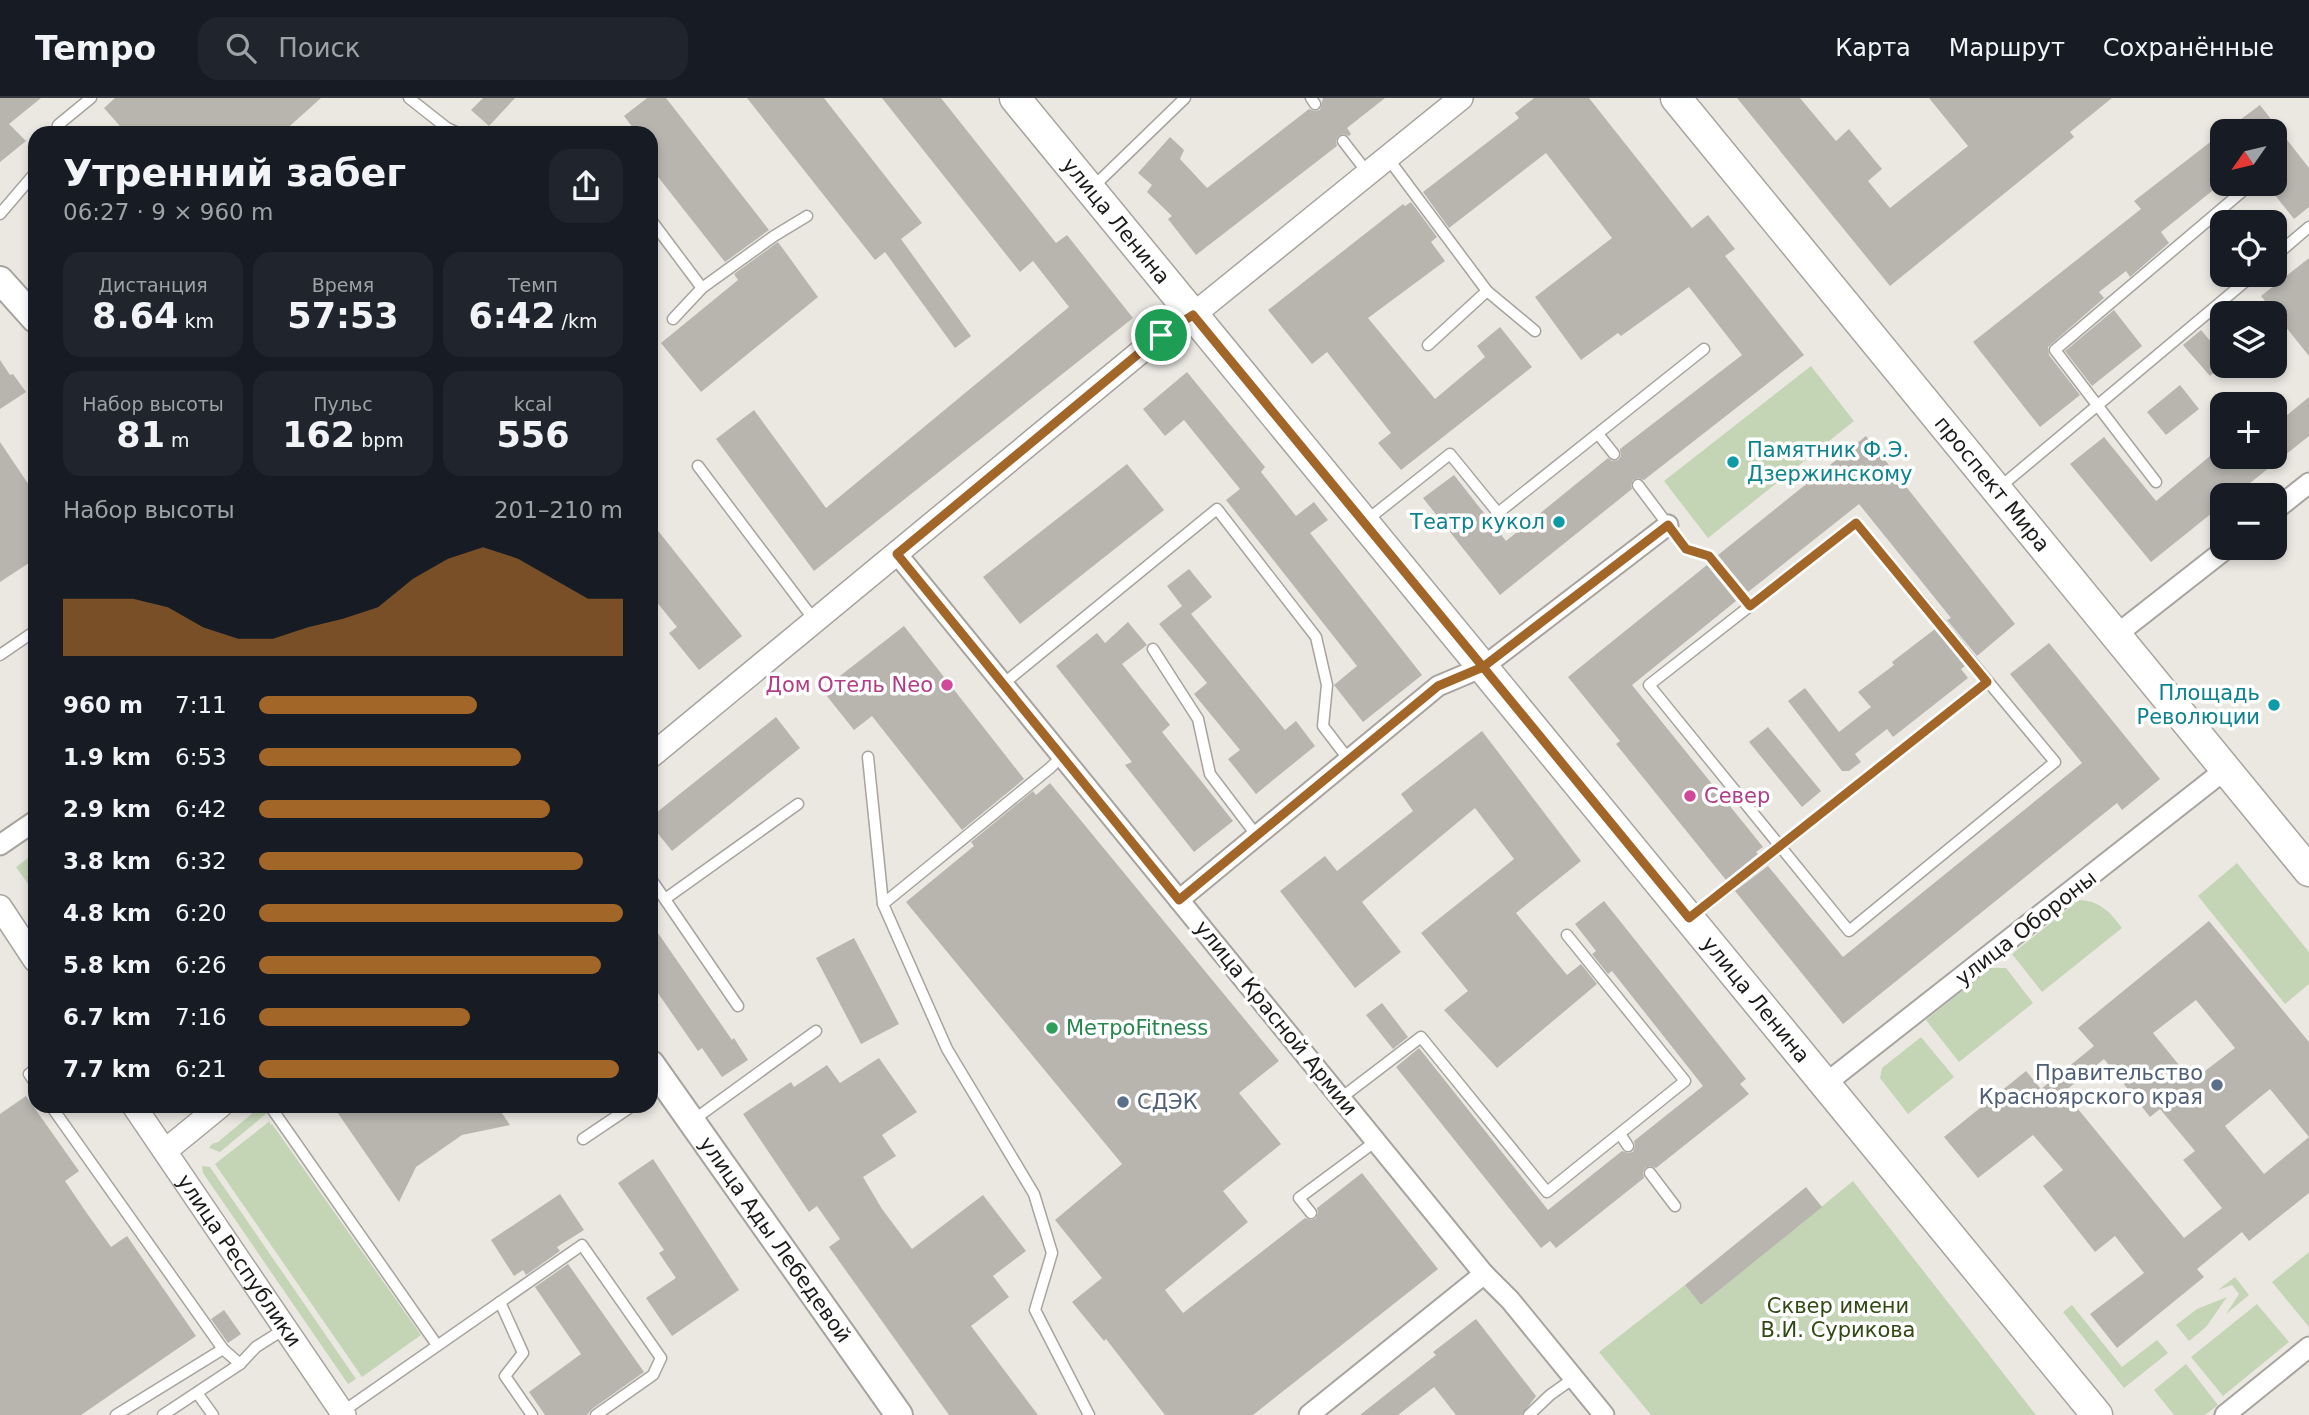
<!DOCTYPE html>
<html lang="ru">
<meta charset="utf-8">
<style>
body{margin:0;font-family:"DejaVu Sans",sans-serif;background:#20242c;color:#f1f3f6;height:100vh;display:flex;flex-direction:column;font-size:26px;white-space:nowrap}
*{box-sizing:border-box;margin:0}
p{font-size:23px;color:#9ea1a6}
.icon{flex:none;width:38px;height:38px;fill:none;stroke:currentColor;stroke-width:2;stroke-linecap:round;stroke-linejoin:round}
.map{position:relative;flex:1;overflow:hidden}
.sheet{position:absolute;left:28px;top:28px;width:630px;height:987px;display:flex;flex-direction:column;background:#171b24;border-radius:21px;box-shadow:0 4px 10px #0003}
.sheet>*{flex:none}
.needle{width:46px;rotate:236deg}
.tools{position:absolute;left:2210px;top:21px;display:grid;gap:14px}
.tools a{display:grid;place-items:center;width:77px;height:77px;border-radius:14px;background:#171b24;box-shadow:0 4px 10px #0003;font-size:35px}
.pin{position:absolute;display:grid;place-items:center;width:60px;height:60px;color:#fff;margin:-30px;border:4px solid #fff;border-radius:50%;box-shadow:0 2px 7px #0007}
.round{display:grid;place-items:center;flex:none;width:74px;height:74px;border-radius:21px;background:#20242c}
.head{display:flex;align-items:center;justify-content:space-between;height:119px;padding:0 35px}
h1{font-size:38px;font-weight:800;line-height:52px}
.stats{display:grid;grid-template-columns:repeat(3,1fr);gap:10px;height:119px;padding:7px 35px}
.stats div{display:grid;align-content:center;border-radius:18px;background:#20242c;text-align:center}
.stats b{font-size:35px;font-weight:800}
.stats small{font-size:19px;font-weight:400}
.stats p{font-size:19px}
.chart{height:196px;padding:14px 35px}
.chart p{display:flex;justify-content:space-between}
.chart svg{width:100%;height:126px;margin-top:7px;fill:#a26629;opacity:.7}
ul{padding:0 35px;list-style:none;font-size:23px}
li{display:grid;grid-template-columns:112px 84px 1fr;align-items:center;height:52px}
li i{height:18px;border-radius:9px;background:#a26629}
header{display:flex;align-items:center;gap:42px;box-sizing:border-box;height:98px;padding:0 35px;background:#171b24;border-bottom:2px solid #363941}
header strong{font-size:33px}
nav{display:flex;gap:38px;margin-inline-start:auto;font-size:24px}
.search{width:490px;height:63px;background:#20242c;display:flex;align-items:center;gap:18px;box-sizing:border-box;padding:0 24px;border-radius:21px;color:#9ea1a6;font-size:26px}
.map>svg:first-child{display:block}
.green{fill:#c4d5b5}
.building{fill:#b8b5af;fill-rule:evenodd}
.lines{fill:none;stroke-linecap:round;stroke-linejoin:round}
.service-casing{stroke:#a7a49f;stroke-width:13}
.minor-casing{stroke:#a7a49f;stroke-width:23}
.tertiary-casing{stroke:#a7a49f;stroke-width:26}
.secondary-casing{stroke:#a7a49f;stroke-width:30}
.primary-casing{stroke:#a7a49f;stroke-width:33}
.service{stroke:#fff;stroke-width:10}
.minor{stroke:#fff;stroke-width:19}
.tertiary{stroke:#fff;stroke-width:23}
.secondary{stroke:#fff;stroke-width:26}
.primary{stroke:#fff;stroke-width:30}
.route-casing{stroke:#fff;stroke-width:14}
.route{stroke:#a26629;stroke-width:9}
.culture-dot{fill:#0f9aa8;stroke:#fff;stroke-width:2.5}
.hotel-dot{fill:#d1479c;stroke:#fff;stroke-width:2.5}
.leisure-dot{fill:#2e9e5b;stroke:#fff;stroke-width:2.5}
.service-dot{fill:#5c6f8a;stroke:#fff;stroke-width:2.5}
.labels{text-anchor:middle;stroke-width:7;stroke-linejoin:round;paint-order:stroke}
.street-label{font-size:21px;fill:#1c1b19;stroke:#fff}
.culture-label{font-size:21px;fill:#0d838f;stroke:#fff;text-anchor:end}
.hotel-label{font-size:21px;fill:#b23c85;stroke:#fff;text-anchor:end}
.leisure-label{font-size:21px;fill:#27864d;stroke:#fff;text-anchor:start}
.service-label{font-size:21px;fill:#4e5e75;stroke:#fff;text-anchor:end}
.park-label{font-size:21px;fill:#314912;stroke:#fff}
</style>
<header>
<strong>Tempo</strong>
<div class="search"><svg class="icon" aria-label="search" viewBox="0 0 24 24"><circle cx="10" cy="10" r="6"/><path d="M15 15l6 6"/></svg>Поиск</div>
<nav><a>Карта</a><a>Маршрут</a><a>Сохранённые</a></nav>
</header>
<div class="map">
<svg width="2309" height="1317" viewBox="0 0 2309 1317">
<rect width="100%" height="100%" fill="#ebe8e2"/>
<g class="green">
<polygon points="1811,268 1854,323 1708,440 1664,383"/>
<polygon points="35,755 35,796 16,769"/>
<polygon points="2237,765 2309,854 2309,886 2285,906 2198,798"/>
<path d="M2079 802C2100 803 2110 814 2122 830L2042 894 2012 856Z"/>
<polygon points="1991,870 2006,870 2033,905 1959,964 1926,922"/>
<polygon points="1921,939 1954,979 1908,1016 1880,980 1882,970"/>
<polygon points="261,1008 267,1015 220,1054 209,1050 212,1046 218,1044"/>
<polygon points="270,1023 270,1027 272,1026 421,1237 362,1279 215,1066"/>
<polygon points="202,1068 210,1069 356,1281 348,1286 203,1075"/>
<polygon points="1853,1083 2036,1317 1651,1317 1599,1254 1685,1187 1701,1207"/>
<polygon points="2309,1154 2309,1229 2272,1184"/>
<polygon points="2235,1179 2249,1197 2226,1216 2239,1196 2232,1187 2218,1192"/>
<polygon points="2227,1199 2206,1229 2189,1243 2176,1227 2197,1211"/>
<polygon points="2257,1206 2289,1244 2223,1298 2191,1259"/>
<polygon points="2072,1207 2122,1269 2157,1242 2168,1255 2124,1290 2063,1214"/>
<polygon points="2186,1266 2218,1307 2205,1317 2174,1317 2154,1292"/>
</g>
<g class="building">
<polygon points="0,0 41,0 9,26 26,43 0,64"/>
<polygon points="115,0 321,0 282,35 126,35 104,10"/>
<polygon points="483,0 515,0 489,28 471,12"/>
<polygon points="647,0 666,0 769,132 725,164 651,70 658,63 651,53 651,35 637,35 624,18"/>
<polygon points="747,0 824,0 922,125 901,141 971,238 955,250 885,154 875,162"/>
<polygon points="882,0 941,0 1056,145 1067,137 1133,220 814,473 716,341 754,312 826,410 1069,209 1033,163 1020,174"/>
<polygon points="1323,0 1385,0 1347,30 1351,36 1349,38 1343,36 1338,38 1336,43 1337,48 1196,157 1168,121 1172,118 1147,94 1152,87 1138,75 1170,39 1184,52 1180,61 1207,90 1309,11 1315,13 1320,12"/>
<polygon points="1534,0 1589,0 1692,130 1708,117 1735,151 1725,158 1804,257 1644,382 1638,380 1633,382 1631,387 1632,391 1500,497 1423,400 1454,377 1506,443 1608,360 1612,363 1618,362 1621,358 1620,351 1742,257 1689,189 1621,238 1618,235 1581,262 1535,199 1612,140 1546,55 1449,130 1423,94 1519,20 1515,15"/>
<polygon points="1737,0 1800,0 1836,43 1849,31 1882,71 1868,83 1890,110 1968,48 1929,0 2112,0 2070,34 2074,39 1890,188"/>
<polygon points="2260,7 2309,70 2309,109 2294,121 2266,86 2275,86 2275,33 2225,33"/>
<polygon points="2222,35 2222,85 2161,134 2169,145 2130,179 2126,173 2099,194 2104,200 2048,249 2049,257 2080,297 2040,329 1973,244 2141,111 2134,103"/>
<polygon points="1411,104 1437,139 1431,144 1445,163 1368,220 1435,301 1485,259 1477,248 1500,229 1532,269 1401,372 1378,345 1391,335 1327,254 1312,266 1268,212 1403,106 1405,108"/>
<polygon points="778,144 818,199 701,294 661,245 738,182 734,176"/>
<polygon points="2309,160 2309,258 2261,198"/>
<polygon points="2114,212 2142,248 2092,288 2065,253"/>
<polygon points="2201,232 2222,257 2222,267 2210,278 2183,247"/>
<polygon points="0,262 10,277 13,276 26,294 0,311"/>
<polygon points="1187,274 1265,369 1261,374 1296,418 1314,404 1328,422 1310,435 1422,577 1363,624 1334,587 1357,568 1226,402 1240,391 1184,322 1165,338 1143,311"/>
<polygon points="2180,287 2199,311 2166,337 2147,314"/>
<polygon points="2309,299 2309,338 2235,397 2222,397 2222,407 2151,464 2070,366 2104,339 2156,403 2222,348 2222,359 2275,359 2275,304 2286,318"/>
<polygon points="1866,338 2015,526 1977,558 1947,522 1951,520 1859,406 1748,494 1718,457"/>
<polygon points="0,344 35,396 35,461 0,484"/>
<polygon points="1127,366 1164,412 1020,526 983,479"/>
<polygon points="651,424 742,538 699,572 669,535 677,529 651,497"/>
<polygon points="1707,467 1736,503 1632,587 1763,749 1756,754 1758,756 1726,782 1616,646 1620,643 1568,579"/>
<polygon points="1189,471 1212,499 1191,516 1285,632 1296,623 1315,648 1256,696 1228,661 1240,652 1194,596 1207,585 1159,526 1182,508 1167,488"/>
<polygon points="1128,524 1147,547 1122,566 1170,627 1162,634 1233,723 1194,754 1125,667 1132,664 1056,568 1097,535 1105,545"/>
<polygon points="904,528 1024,681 962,732 872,618 854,632 822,592"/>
<polygon points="1935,531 1965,568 1961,571 1968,580 1893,639 1887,631 1855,656 1861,664 1849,673 1842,673 1788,603 1805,590 1839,634 1871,609 1858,594 1894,567 1892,564"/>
<polygon points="2049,545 2160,681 2122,712 2117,705 1843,926 1735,793 1768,768 1843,859 2082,665 2010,576"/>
<polygon points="776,619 800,650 672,753 651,727 651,719"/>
<polygon points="1768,629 1821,693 1802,709 1749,644"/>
<polygon points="1482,633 1581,763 1516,815 1567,877 1581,866 1597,886 1497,970 1444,912 1468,893 1421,835 1514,761 1475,710 1362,804 1401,854 1355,890 1280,793 1325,758 1337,773 1413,713 1401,696"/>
<polygon points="1050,685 1279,963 1239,995 1281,1046 1223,1093 1248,1124 1165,1192 1183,1215 1305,1120 1311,1122 1316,1120 1318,1115 1317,1110 1362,1075 1438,1171 1253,1317 1165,1317 1106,1241 1104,1243 1072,1204 1102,1180 1055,1122 1122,1066 906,804 974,748 971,744 1033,693 1036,697"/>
<polygon points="1604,803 1746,981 1740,986 1749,996 1656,1070 1650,1068 1645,1070 1643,1075 1644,1080 1556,1150 1550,1143 1541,1150 1396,969 1419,950 1548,1112 1622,1053 1628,1055 1633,1054 1635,1048 1634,1043 1703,988 1612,873 1608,876 1592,856 1596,853 1575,826"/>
<path d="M2209 823 2309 944V1095L2249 1143 2242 1134 2197 1171 2204 1179 2117 1250 2090 1216 2144 1175 2115 1138 2095 1154 2043 1088 2063 1072 2033 1037 1978 1080 1944 1039 2026 973 2041 991 2094 948 2078 930ZM2196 902 2235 950 2192 983 2153 935ZM2104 961 2150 1019 2160 1011 2195 1053 2183 1062 2222 1110 2184 1140 2064 994ZM2270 991 2309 1039 2264 1076 2225 1028Z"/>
<polygon points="651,825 732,942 734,940 748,962 722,979 702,950 698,953 651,885"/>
<polygon points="854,840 899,926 861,946 816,860"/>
<polygon points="1382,905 1408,939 1393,951 1366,917"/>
<polygon points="879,960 917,1014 882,1037 896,1058 863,1079 882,1111 912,1151 983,1097 1026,1153 993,1178 1009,1199 971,1228 1038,1317 949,1317 829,1149 840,1141 817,1108 809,1114 743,1016 791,984 794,989 827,967 840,985"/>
<polygon points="26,998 79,1073 65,1083 86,1114 111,1149 127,1138 196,1238 81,1317 0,1317 0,1016"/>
<polygon points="333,1008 497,1008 510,1027 462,1037 416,1069 399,1104"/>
<polygon points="653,1061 739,1192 672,1238 646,1200 676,1180 659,1155 664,1152 618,1085"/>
<polygon points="1806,1089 1822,1109 1701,1207 1685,1187"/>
<polygon points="560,1096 584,1132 557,1149 560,1153 526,1177 523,1172 514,1178 491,1142"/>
<polygon points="568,1166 644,1274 592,1311 587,1317 545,1317 529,1294 581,1256 535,1189"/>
<polygon points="224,1212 241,1236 228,1245 211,1221"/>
<polygon points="1476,1221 1536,1298 1522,1317 1456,1317 1434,1289 1398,1317 1360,1317 1436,1257 1433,1254"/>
</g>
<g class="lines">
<defs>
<g id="service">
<polyline points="409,0 447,30 458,35"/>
<polyline points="1311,0 1315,6"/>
<polyline points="57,35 58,27 91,0"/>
<polyline points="1343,43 1367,74"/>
<polyline points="1387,59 1487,193"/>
<polyline points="1093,89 1185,0"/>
<polyline points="0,116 35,75"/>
<polyline points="651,122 702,190"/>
<polyline points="2275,158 2309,129"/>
<polyline points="673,221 702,190 774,138 807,118"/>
<polyline points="1428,247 1487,193 1535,233"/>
<polyline points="1598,336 1614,356"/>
<polyline points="698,368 815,523"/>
<polyline points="2156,384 2055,252 2251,86"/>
<polyline points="1638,387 1686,451 1709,458 1750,508"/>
<polyline points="2000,389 2253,177"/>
<polyline points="1367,422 1450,356 1498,415 1704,251"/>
<polygon points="1856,425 2055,664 1849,833 1649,587"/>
<polyline points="1153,551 1198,621 1210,676 1257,738"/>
<polyline points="0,557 35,533"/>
<polyline points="1003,586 1217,411 1316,539 1327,587 1323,628 1349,662"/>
<polyline points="868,659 883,806 947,951 1034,1096 1052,1155 1035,1212 1089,1317"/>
<polyline points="651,781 738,908"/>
<polyline points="665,801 798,706"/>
<polyline points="883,806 1050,670 1062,658"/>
<polyline points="1691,819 1987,584"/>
<polyline points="35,971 29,976 35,985"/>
<polyline points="1341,1000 1421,939 1547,1094 1685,983 1567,837"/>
<polyline points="51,1008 223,1251"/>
<polyline points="270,1008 437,1247"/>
<polyline points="692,1023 816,933"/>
<polyline points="1620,1036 1628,1048"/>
<polyline points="583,1041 632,1008"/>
<polyline points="1650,1075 1675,1108"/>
<polyline points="1311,1115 1299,1100 1376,1043"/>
<polyline points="500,1204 523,1255 505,1278 532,1317"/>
<polyline points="197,1295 213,1317"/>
<polyline points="342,1314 582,1147 661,1260 653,1277 596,1317"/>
<polyline points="116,1317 223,1251 240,1266"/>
<polyline points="163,1317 240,1266 256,1249 286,1230"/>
<polyline points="1529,1317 1550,1297 1574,1280"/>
</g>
<g id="minor">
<polyline points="2275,412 2309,385"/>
<polyline points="897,456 1484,1176 1510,1202 1604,1317"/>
<polyline points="2116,537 2227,450"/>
<polyline points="0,747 35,723"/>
<polyline points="1179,802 1438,588 1483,569 1668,427"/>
<polyline points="1825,986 2226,671"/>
<polyline points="1309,1317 1484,1176"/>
<polyline points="2225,1317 2309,1249"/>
</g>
<g id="tertiary">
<polyline points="651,658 1161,237 1193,217 1461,0"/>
<polyline points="0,809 35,862"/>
<path id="s1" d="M134 1008 344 1317"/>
<polyline points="165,1053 220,1008"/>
</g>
<g id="secondary">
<polyline points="0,182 35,221"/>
<path id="s2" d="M651 966 899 1317"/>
</g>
<g id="primary">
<path id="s3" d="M1015 0 2097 1317"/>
<path id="s4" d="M1676 0 2309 773"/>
</g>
</defs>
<use href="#service" class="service-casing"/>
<use href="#minor" class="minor-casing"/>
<use href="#tertiary" class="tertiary-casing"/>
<use href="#secondary" class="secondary-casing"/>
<use href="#primary" class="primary-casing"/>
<use href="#service" class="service"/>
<use href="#minor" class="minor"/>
<use href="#tertiary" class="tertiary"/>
<use href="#secondary" class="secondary"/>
<use href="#primary" class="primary"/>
</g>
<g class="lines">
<defs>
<polyline id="route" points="1161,237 897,456 1179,802 1438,588 1483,569 1689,820 1987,584 1856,425 1750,508 1709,458 1686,451 1668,427 1483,569 1193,217 1161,237"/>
</defs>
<use href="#route" class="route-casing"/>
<use href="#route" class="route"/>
</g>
<g class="culture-dot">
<circle cx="1733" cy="364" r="7"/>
<circle cx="1559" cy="424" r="7"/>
<circle cx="2274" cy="607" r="7"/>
</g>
<g class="hotel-dot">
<circle cx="947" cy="587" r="7"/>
<circle cx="1690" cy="698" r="7"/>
</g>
<circle class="leisure-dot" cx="1052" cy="930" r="7"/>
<g class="service-dot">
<circle cx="2217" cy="987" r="7"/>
<circle cx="1123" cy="1004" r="7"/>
</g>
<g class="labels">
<g class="street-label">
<text dy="7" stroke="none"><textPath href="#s3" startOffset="159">улица Ленина</textPath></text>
<text dy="7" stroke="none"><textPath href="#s4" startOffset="499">проспект Мира</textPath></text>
<text transform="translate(2026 830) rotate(-38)" y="7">улица Обороны</text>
<text dy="7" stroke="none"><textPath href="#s3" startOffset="1167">улица Ленина</textPath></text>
<text transform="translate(1276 920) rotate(51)" y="7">улица Красной Армии</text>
<text dy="7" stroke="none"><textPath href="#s2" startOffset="215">улица Ады Лебедевой</textPath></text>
<text dy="7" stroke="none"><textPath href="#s1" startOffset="187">улица Республики</textPath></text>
</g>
<g class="culture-label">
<text x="1747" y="359" text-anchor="start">Памятник Ф.Э.<tspan x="1747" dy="24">Дзержинскому</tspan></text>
<text x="1545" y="431">Театр кукол</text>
<text x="2260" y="602">Площадь<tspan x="2260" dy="24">Революции</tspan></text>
</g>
<g class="hotel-label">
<text x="933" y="594">Дом Отель Neo</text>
<text x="1704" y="705" text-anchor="start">Север</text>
</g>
<g class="leisure-label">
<text x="1066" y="937">МетроFitness</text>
</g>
<g class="service-label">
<text x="2203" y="982">Правительство<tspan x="2203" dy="24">Красноярского края</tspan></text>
<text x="1137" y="1011" text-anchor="start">СДЭК</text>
</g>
<g class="park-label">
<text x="1838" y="1215">Сквер имени<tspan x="1838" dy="24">В.И. Сурикова</tspan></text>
</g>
</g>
</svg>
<div class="tools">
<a><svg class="needle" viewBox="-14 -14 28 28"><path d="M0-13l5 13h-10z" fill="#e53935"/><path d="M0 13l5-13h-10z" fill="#9ea1a6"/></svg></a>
<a><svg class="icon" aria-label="locate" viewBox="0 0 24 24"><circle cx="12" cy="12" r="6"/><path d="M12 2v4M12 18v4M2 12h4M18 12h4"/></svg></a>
<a><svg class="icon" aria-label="layers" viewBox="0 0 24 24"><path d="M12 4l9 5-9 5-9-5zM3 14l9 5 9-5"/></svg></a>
<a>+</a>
<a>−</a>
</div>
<div class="pin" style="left:1161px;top:237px;background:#1e9e55"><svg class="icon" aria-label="arrive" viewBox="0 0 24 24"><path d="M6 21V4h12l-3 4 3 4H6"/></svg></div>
<section class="sheet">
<div class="head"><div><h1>Утренний забег</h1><p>06:27 · 9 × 960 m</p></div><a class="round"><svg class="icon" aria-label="share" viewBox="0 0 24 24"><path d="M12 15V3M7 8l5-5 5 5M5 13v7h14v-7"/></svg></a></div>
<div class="stats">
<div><p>Дистанция</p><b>8.64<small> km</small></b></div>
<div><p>Время</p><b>57:53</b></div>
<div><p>Темп</p><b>6:42<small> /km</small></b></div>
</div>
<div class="stats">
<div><p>Набор высоты</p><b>81<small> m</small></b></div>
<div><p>Пульс</p><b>162<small> bpm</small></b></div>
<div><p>kcal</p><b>556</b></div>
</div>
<div class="chart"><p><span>Набор высоты</span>201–210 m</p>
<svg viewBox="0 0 160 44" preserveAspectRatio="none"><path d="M0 44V24L10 24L20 24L30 27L40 34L50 38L60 38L70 34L80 31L90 27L100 17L110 10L120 6L130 10L140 17L150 24L160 24V44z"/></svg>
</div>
<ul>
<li><b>960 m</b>7:11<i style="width:60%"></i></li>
<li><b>1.9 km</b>6:53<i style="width:72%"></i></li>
<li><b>2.9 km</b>6:42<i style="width:80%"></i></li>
<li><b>3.8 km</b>6:32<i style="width:89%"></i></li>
<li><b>4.8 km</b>6:20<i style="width:100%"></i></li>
<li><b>5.8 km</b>6:26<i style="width:94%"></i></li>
<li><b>6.7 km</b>7:16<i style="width:58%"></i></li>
<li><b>7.7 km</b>6:21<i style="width:99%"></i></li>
</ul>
</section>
</div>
